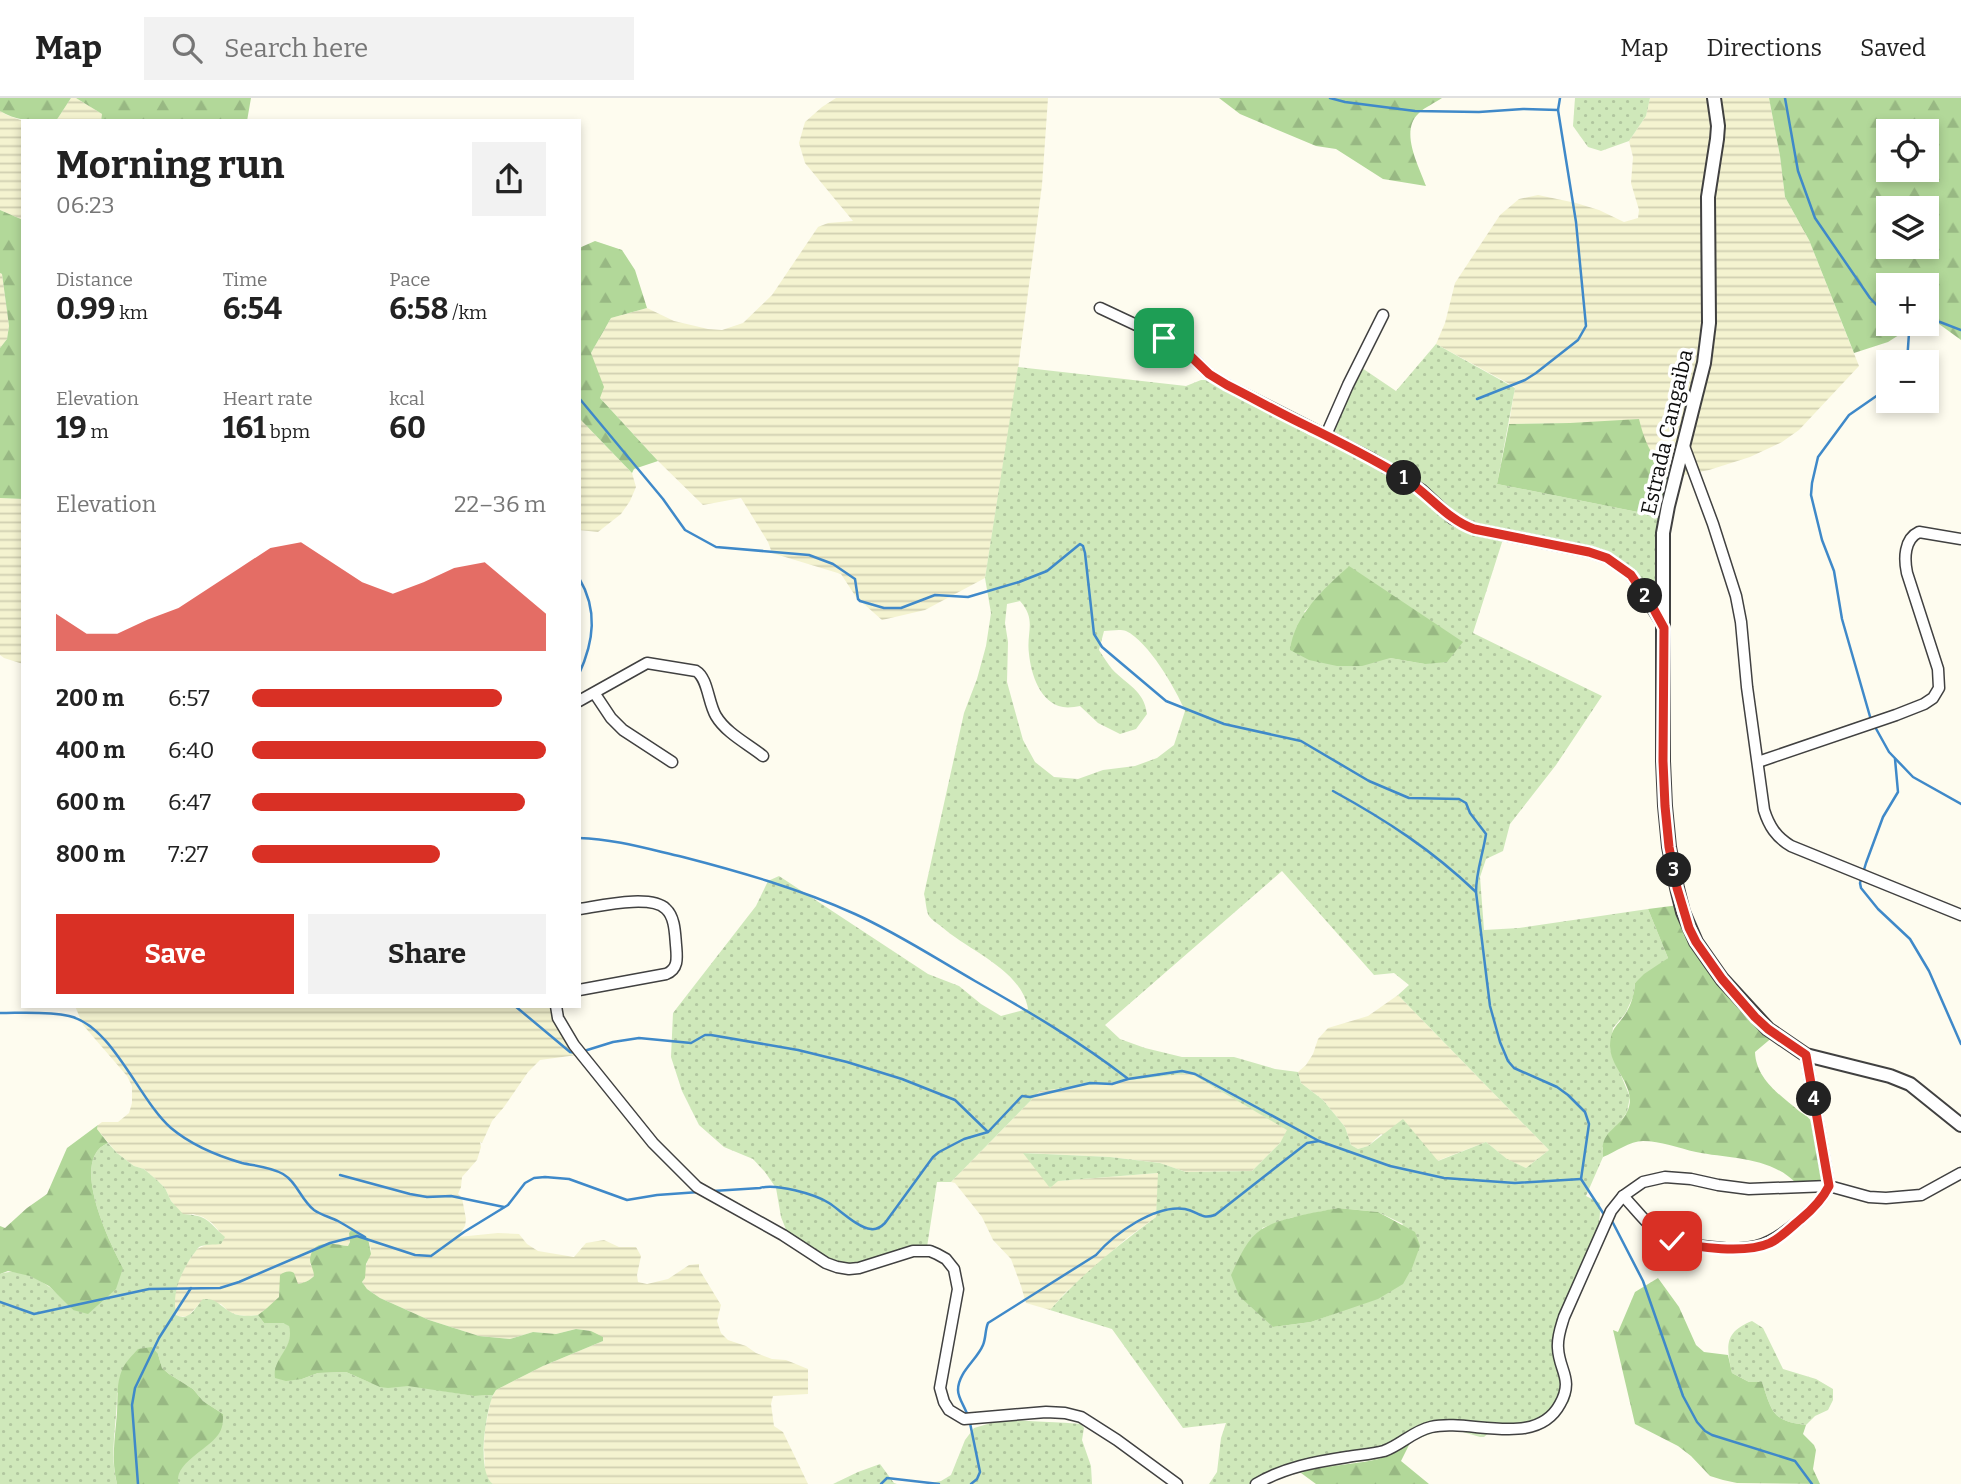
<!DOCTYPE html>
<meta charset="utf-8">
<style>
body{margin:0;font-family:Bitter,serif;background:#f2f2f2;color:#222;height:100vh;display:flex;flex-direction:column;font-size:26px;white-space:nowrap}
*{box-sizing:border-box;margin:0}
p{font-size:23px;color:#767676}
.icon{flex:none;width:38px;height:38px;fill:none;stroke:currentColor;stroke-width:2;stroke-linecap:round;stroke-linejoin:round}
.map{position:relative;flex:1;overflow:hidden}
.drawer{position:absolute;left:21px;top:21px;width:560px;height:889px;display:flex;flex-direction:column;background:#fff;border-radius:0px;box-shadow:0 4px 10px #0003}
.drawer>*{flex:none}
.fabs{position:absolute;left:1876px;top:21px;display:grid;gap:14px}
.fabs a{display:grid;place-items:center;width:63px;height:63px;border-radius:0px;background:#fff;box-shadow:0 4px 10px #0003;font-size:35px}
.pin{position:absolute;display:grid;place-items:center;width:60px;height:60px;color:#fff;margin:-30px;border-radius:14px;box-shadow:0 4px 10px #0006}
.km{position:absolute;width:35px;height:35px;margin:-18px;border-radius:50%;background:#222;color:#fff;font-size:19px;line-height:35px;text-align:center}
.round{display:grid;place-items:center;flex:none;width:74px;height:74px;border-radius:0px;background:#f2f2f2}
.headline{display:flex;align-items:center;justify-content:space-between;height:119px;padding:0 35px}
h1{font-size:38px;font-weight:700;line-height:52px}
.metrics{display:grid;grid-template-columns:repeat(3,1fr);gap:10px;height:119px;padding:7px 35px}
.metrics div{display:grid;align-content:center}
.metrics b{font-size:30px;font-weight:700}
.metrics small{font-size:19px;font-weight:400}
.metrics p{font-size:19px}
.chart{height:196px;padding:14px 35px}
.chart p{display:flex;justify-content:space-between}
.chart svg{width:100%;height:126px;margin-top:7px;fill:#d93025;opacity:.7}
.button{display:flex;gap:14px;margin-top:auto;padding:14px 35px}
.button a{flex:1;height:80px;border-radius:0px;background:#d93025;color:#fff;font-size:28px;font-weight:700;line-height:80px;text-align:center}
.button a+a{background:#f2f2f2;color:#222}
ul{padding:0 35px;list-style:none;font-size:23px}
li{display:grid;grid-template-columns:112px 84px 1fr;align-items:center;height:52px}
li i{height:18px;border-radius:9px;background:#d93025}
header{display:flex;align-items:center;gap:42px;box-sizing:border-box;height:98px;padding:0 35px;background:#fff;border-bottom:2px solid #e0e0e0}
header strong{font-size:33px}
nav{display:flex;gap:38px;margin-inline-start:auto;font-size:24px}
.search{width:490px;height:63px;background:#f2f2f2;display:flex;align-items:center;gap:18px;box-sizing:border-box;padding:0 24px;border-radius:0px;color:#767676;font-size:26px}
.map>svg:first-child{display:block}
.farmland{fill:url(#farmland-rules)}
.grass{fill:url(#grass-dots);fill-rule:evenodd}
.forest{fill:url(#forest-firs);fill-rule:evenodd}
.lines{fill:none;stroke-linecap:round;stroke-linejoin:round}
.stream{stroke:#3f89c9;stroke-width:2.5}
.minor-casing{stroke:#414141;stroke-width:13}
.tertiary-casing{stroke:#414141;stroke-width:16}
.minor{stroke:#fff;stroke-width:10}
.tertiary{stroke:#fff;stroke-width:12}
.route-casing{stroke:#fff;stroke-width:14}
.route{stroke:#d93025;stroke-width:9}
.labels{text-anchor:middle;stroke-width:7;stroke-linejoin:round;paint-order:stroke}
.street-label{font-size:21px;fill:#0e0e0e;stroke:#fff}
</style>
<header>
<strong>Map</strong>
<div class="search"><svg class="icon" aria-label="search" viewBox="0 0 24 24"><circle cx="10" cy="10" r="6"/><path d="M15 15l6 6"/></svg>Search here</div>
<nav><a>Map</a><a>Directions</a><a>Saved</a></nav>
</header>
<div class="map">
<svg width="1961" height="1386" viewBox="0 0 1961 1386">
<defs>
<pattern id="farmland-rules" width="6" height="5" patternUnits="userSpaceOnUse" patternTransform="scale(1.75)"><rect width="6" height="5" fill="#f4f3d0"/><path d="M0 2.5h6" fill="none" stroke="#d0cfb1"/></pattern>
<pattern id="grass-dots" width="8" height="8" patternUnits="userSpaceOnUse" patternTransform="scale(1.75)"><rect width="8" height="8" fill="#cfe8ba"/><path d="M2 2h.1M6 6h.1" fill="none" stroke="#b1c69f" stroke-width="1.8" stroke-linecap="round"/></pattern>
<pattern id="forest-firs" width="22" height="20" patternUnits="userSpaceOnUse" patternTransform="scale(1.75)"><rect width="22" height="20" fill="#b2d899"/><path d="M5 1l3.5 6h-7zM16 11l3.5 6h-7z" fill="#98b883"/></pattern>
</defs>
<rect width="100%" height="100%" fill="#fefcef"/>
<g class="farmland">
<polygon points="71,0 76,0 102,16 101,23 56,23"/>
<polygon points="836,0 1048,0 1042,87 1017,279 985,480 925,512 882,522 856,499 841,476 772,455 768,444 741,400 703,407 658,363 600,300 591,255 611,220 647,210 674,223 708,231 722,232 743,225 772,197 818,129 828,125 853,123 805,65 799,45 805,24 822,9"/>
<polygon points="1650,0 1769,0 1780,58 1785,99 1809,142 1859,268 1799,332 1782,344 1750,359 1709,372 1679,378 1674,377 1663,368 1652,357 1645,345 1570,325 1509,326 1515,289 1436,246 1445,225 1455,185 1500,117 1519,101 1538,97 1576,105 1599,112 1624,124 1638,120 1639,112 1631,85 1633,59 1629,43 1646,18"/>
<polygon points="0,13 7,17 23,23 23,122 0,112"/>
<polygon points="0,175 2,176 9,228 7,241 0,250"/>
<polygon points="579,320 632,375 636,389 630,403 621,416 598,434 579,432"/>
<polygon points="0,400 23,401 23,566 4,560 0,557"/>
<polygon points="1398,897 1549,1052 1526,1070 1508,1062 1486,1044 1437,1063 1381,1036 1368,1048 1358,1051 1351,1047 1345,1029 1323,1002 1301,985 1298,974 1306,967 1313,956 1318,941 1328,930 1368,918"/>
<polygon points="75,908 550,908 577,957 540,962 528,974 504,1009 492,1023 482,1045 480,1044 481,1049 477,1062 462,1079 461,1089 458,1096 462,1100 466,1121 465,1128 458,1139 498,1135 519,1136 527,1146 538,1153 574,1159 586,1145 604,1142 619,1149 636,1149 641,1158 637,1177 638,1184 647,1186 668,1181 689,1167 699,1166 699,1171 721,1207 717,1223 721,1235 728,1242 746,1248 756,1255 772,1261 786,1262 808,1271 808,1296 773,1298 771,1306 774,1328 783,1334 808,1386 493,1386 488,1383 485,1374 484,1348 485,1331 491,1301 496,1292 543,1268 603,1243 591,1233 576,1231 556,1236 533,1234 510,1241 479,1238 429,1222 380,1200 367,1191 362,1184 365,1180 364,1174 371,1152 368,1140 354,1132 351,1132 349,1135 350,1144 348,1148 336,1146 310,1166 314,1172 314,1178 311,1181 304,1185 297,1186 295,1182 279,1193 279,1199 274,1205 258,1217 248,1218 238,1217 229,1214 221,1206 199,1206 188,1218 178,1219 175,1214 174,1199 177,1186 186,1167 197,1151 224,1139 212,1125 203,1119 193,1116 183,1117 171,1103 165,1090 158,1083 144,1071 134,1068 117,1055 97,1031 98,1027 102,1024 118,1024 129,1015 132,1005 132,988 127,978 83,927"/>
<polygon points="1190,975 1288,1032 1280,1045 1252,1073 1186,1074 1160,1065 1110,1059 1024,1055 1058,1083 1158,1075 1158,1090 1156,1119 1127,1140 1065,1195 1050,1212 1026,1205 1021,1188 1011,1161 993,1142 982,1119 955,1085 951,1084 1040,993"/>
</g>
<g class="grass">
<polygon points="1575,0 1650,0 1646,18 1629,43 1601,53 1588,49 1573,28"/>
<path d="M1436 246 1515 290 1497 386 1663 419V507L1653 503 1636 484 1605 461 1504 438 1473 535 1602 598 1556 667 1510 726 1503 753 1486 761 1480 779 1484 832 1519 830 1648 811 1668 860 1635 885 1633 899 1625 916 1613 930 1610 951 1630 999 1627 1014 1602 1050 1603 1059 1586 1098 1600 1105C1602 1136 1585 1168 1576 1196 1569 1219 1563 1242 1556 1266L1572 1291 1569 1304 1558 1315 1542 1324 1492 1332 1484 1339H1480L1456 1332 1436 1334 1419 1340 1384 1359 1374 1362 1348 1365 1301 1375 1283 1376 1264 1386H1209L1217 1374 1221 1340 1226 1325 1183 1330 1112 1231 1050 1212C1081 1177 1118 1147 1156 1119L1158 1075 1058 1083 1050 1090 1023 1055 1110 1059 1160 1065 1186 1074 1252 1073 1280 1045 1287 1032 1190 975 1040 993 951 1084H937L927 1149 848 1169 832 1165 809 1153 787 1134 781 1119 776 1090 765 1074 753 1061 724 1049 699 1027 682 993 671 959 673 915 756 808 768 783 779 778 928 876 959 888 981 906 1001 918 1028 911C1022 872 969 853 942 829 938 826 932 822 929 818 926 813 926 803 924 796L964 615 977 581 986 548 991 515 985 480 1018 269 1186 288 1201 282H1210L1311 338 1328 344 1362 270 1396 293ZM1348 469 1425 566 1390 560 1304 514ZM1020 503C1037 522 1026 534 1029 556 1031 576 1040 605 1063 609 1068 610 1075 609 1080 608L1098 625 1120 636 1136 631 1147 616C1144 592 1127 587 1112 571 1107 565 1103 558 1099 552L1104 533C1110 533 1120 531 1126 533 1148 543 1176 591 1185 613L1174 647 1157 660 1135 668 1103 672 1078 681 1054 679 1035 664 1023 642 1007 584 1008 544 1005 525 1007 506ZM1282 773 1374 877 1394 875 1409 887 1398 897 1549 1052 1526 1070 1507 1061 1486 1044 1438 1063 1403 1021 1368 1048 1358 1051 1351 1047 1345 1029 1323 1002 1301 985 1298 974 1275 971 1234 959H1182L1145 950 1120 941 1105 927ZM1338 1110 1378 1114 1403 1126 1339 1214 1311 1224 1273 1229 1262 1130 1290 1120Z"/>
<path d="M108 1045 117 1055 134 1068 144 1071 158 1083 165 1090 171 1103 183 1116C209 1118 206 1122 225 1139L221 1146C215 1147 204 1146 199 1149 197 1151 194 1156 192 1158 180 1177 172 1194 176 1217 189 1224 195 1210 203 1201 216 1200 219 1207 229 1213 237 1219 248 1218 258 1217L264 1225H283L289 1227C293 1242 287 1250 279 1262L302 1281 318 1275 346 1274 369 1284 398 1288 408 1287 474 1298 493 1297C486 1314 476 1374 493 1386H179L177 1380 179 1372 223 1316 203 1303 193 1291 169 1276 162 1270 158 1256 117 1295C117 1326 109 1356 117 1386H0V1176C28 1167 56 1192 73 1212L123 1170C110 1145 68 1061 108 1045Z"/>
<path d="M1752 1223 1763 1230 1783 1271 1816 1281 1833 1291V1302L1828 1312 1815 1318 1806 1327C1772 1323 1772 1314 1762 1284H1749L1732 1275C1726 1248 1724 1234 1752 1223Z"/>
<path d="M1005 1321C1031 1324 1056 1324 1081 1326L1084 1330 1082 1342 1091 1368 1092 1386H925L941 1383 951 1377 965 1342 974 1330Z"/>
<polygon points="880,1366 894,1385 897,1386 833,1386 858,1374"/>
</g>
<g class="forest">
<path d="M0 0H71L56 23C36 23 18 24 0 13Z"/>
<polygon points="76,0 251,0 247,23 101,23 102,16"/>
<path d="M1219 0H1442C1435 5 1425 9 1419 15 1399 33 1419 68 1426 88L1383 81 1336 51 1316 48 1240 16Z"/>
<path d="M1769 0H1961V242L1939 226 1913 228 1888 244 1854 255 1809 142 1785 99 1780 58ZM1888 33H1927V72H1888ZM1888 110H1927V149H1888ZM1888 187H1927V226H1888Z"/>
<polygon points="0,112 23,122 23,401 0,400 0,250 7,241 9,228 2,176 0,175"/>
<polygon points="595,143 622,152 635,172 647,210 611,220 591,255 604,289 600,300 658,363 634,371 632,375 579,320 579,150"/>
<path d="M1639 321C1646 348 1651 359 1674 377L1663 419 1497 386 1509 326 1570 325Z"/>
<path d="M1349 468 1463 544 1447 564 1425 566 1390 560 1362 568H1337L1309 562 1290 552C1295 516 1323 492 1349 468Z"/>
<path d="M1679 807 1689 833 1774 938 1755 954C1756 981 1780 997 1799 1013 1803 1016 1809 1019 1811 1023 1820 1036 1826 1066 1822 1081L1816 1084 1797 1086C1770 1058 1730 1061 1696 1054 1678 1050 1661 1043 1643 1043 1630 1043 1615 1054 1603 1059 1599 1033 1618 1032 1627 1014 1639 990 1610 971 1610 948 1611 929 1617 929 1626 915 1632 905 1634 896 1635 885L1644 876 1668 860 1648 811Z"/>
<path d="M98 1027 97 1031 108 1045C68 1061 110 1145 123 1170L116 1191 88 1216 73 1212 49 1188 30 1178 8 1173 0 1176V1128L5 1130 27 1110 47 1096 67 1050Z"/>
<path d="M1338 1110 1378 1114 1415 1134 1420 1148 1412 1170 1403 1186 1378 1201 1311 1224 1273 1229 1239 1198 1231 1177C1239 1161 1246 1141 1262 1131 1279 1120 1318 1114 1338 1110Z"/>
<path d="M351 1132 368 1140 371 1156 366 1166 365 1180 362 1184 367 1191 380 1200 429 1222 479 1238 510 1241 533 1234 556 1236 576 1231 591 1233 603 1239V1243L543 1268 496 1292 493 1297 474 1298 408 1288 388 1290 380 1289 346 1274 318 1275 302 1281 286 1283 275 1280C272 1259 295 1251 289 1228L283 1225H264L258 1217 267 1210 279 1199 280 1177C284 1174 289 1172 294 1175L298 1186C304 1185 309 1183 314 1178 314 1172 310 1167 310 1161 312 1140 334 1146 348 1148L350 1144 349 1135Z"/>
<path d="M1658 1180 1679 1209 1696 1247 1704 1254 1728 1257 1732 1275 1749 1284H1762C1772 1314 1772 1323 1806 1327L1803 1336 1814 1347 1816 1352 1813 1371 1820 1386 1737 1385 1723 1382 1710 1378 1691 1358 1678 1348 1635 1326 1613 1232 1618 1234 1635 1194Z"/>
<path d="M152 1249 158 1256 162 1270 169 1276 193 1291 203 1303 223 1316C223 1324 223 1330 218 1337 207 1352 172 1367 179 1386H117C111 1362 115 1340 117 1315 118 1301 116 1286 122 1272 126 1263 132 1258 138 1251Z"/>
<path d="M1410 1345 1401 1363 1429 1386H1316L1301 1375C1325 1367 1350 1367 1374 1362 1387 1360 1397 1350 1410 1345Z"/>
</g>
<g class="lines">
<g class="stream">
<polyline points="1330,0 1345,4 1415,13 1479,14 1523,11 1558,12"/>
<polyline points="1785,0 1798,73 1815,120 1870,200 1888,219"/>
<polyline points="1927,222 1940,224 1961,232"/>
<polyline points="1907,264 1909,235 1915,226"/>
<path d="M579 300 663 401 685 432 716 449 809 457 833 466 855 481 858 501 860 503 884 510H901L935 497 968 499 1019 484 1047 473 1080 446 1083 448 1085 455 1094 536 1102 549 1166 603 1224 626 1301 643 1369 683 1409 700 1459 701 1466 705 1470 715 1486 736C1483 756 1476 774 1476 794L1490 908 1500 944 1508 963 1514 970 1557 989 1568 997 1585 1014 1589 1026 1581 1081 1605 1118"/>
<polyline points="1477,301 1525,282 1536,275 1578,242 1586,228 1576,124 1558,12 1560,0"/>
<path d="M579 480C598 512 594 543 579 576"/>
<polyline points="1871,622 1842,521 1834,473 1822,442 1811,397 1812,385 1818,359 1849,317 1888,290"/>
<polyline points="1874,627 1889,654 1913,679 1961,706"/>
<polyline points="1895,661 1898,694 1883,719 1866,765 1860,785 1861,790 1878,811 1910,841 1929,873 1961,946"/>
<path d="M1333 693C1386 722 1432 752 1476 794"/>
<path d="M579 740C615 741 648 751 683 759 741 774 800 791 855 816 897 835 935 860 975 883 1028 913 1079 943 1127 980"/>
<polyline points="515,908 570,954 577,955"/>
<path d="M0 915C22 915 47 913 69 918 113 928 138 1001 171 1030 190 1046 218 1058 242 1065 256 1068 271 1069 283 1076 297 1084 301 1102 314 1112 321 1117 330 1119 338 1123 347 1128 356 1134 365 1139"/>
<polyline points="584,953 613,944 639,940 691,945 705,937 711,937 798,952 847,964 902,981 955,1002 988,1034"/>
<polyline points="340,1077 410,1096 427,1099 451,1098 504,1109"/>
<path d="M713 1093 760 1090C775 1085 815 1096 829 1105 840 1112 858 1130 871 1131 877 1132 881 1129 885 1125L933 1059 939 1054 964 1041 988 1034 1022 998 1030 999 1090 985 1112 986 1128 981 1182 973 1195 976 1319 1043 1390 1068 1444 1080 1515 1085 1581 1081"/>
<polyline points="1611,1121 1643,1183 1683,1298 1697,1324 1705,1333 1712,1337 1795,1363 1812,1386"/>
<polyline points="0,1204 34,1216 149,1191 220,1190 239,1184 330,1145 357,1138 415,1157 431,1158 464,1134 508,1107 525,1085 534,1080 545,1079 569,1081 627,1102 657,1097 699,1094"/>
<path d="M968 1319C966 1310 958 1301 958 1292 958 1274 977 1262 983 1247 986 1240 985 1232 988 1225L1096 1157C1114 1136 1155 1106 1185 1111 1198 1113 1200 1122 1215 1117L1307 1045 1319 1043"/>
<polyline points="970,1325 980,1374 977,1381 971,1386"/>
<polyline points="138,1386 132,1307 135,1290 159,1240 191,1190"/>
<polyline points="881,1386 887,1380 939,1386"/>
</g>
<defs>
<g id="minor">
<polyline points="1100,210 1179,247 1209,276 1227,287 1371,360 1422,392 1453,421 1474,431 1589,454 1607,460 1631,477 1662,526"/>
<polyline points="1326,337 1348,287 1383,217"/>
<path d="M1684 348 1713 426 1736 498 1741 524 1747 589 1764 712C1769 728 1776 739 1791 748L1961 817"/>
<polyline points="595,596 611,620 623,632 672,664"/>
<path d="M579 603 647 565 696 573C708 580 708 605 716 618 726 635 748 646 763 658"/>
<path d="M1758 664 1896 617 1924 606 1933 600 1939 590 1938 571 1907 475C1904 461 1904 441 1919 434L1961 441"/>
<path d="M579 811C600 808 651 796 666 811 675 819 675 836 676 847 677 859 679 871 666 876L579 892"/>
<polyline points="556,908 558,920 574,947 653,1045 697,1089 783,1137 826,1165 837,1169 849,1171 859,1170 913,1153 930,1153 937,1156 946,1161 954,1171 958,1191 940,1290 944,1304 949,1312 964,1321 1046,1314 1065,1315 1081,1319 1117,1342 1177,1386"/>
<path d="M1623 1098C1636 1111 1649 1130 1665 1140 1676 1147 1690 1147 1702 1148 1749 1154 1765 1152 1801 1121 1813 1111 1822 1102 1829 1088L1806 957"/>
<path d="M1256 1386C1285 1369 1315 1364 1347 1359 1359 1357 1372 1356 1384 1353 1401 1347 1413 1333 1431 1329 1470 1320 1536 1351 1560 1306 1574 1281 1559 1273 1558 1250 1557 1239 1561 1229 1564 1219L1611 1113 1623 1098 1643 1084 1665 1079 1691 1081 1718 1087 1749 1091 1829 1088 1869 1099 1886 1100 1921 1097 1961 1075"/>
</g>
<polyline id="tertiary" points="1714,0 1718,28 1717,41 1708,99 1709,225 1704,265 1668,408 1663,435 1663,663 1665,708 1669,749 1677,790 1683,814 1696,844 1722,881 1768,931 1806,957 1890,978 1910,986 1961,1027"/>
</defs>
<use href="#minor" class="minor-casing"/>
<use href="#tertiary" class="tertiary-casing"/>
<use href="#minor" class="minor"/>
<use href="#tertiary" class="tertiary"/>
</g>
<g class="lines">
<defs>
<path id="route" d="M1164 240 1179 247 1209 276 1227 287C1255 301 1281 316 1309 329 1341 345 1374 361 1404 380 1429 396 1446 421 1474 431L1589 454 1607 460 1631 477 1652 508 1664 530 1663 663 1665 708 1669 749 1677 790 1689 830 1696 844 1722 881 1755 919 1768 931 1806 957 1829 1088C1822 1102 1813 1111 1801 1121 1791 1129 1782 1139 1770 1145 1746 1156 1697 1150 1672 1143"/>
</defs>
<use href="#route" class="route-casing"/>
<use href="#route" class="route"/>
</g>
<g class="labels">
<g class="street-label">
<text transform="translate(1667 334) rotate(-77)" y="7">Estrada Cangaiba</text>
</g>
</g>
</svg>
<div class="fabs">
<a><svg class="icon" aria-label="locate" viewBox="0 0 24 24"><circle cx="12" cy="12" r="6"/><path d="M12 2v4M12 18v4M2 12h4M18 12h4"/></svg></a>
<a><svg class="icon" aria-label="layers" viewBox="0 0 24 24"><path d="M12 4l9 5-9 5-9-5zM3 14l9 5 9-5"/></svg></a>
<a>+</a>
<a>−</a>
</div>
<div class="pin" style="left:1164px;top:240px;background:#1e9e55"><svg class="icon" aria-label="arrive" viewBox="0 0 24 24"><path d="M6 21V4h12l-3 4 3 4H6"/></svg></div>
<div class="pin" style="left:1672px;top:1143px;background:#d93025"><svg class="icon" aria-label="check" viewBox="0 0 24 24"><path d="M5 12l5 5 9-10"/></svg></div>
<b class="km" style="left:1404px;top:380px">1</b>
<b class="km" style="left:1645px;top:498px">2</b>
<b class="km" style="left:1674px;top:772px">3</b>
<b class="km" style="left:1814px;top:1001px">4</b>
<section class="drawer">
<div class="headline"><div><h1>Morning run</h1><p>06:23</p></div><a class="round"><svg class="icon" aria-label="share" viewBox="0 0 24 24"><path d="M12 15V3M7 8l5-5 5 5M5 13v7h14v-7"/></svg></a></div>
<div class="metrics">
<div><p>Distance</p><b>0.99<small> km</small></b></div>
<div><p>Time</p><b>6:54</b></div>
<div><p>Pace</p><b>6:58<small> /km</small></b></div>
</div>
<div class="metrics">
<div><p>Elevation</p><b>19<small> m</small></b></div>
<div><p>Heart rate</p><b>161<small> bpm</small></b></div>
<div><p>kcal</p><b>60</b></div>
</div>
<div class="chart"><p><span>Elevation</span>22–36 m</p>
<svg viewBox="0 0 160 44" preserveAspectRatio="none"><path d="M0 44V31L10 38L20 38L30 33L40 29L50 22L60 15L70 8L80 6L90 13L100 20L110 24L120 20L130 15L140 13L150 22L160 31V44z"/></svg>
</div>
<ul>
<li><b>200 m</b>6:57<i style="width:85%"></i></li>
<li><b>400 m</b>6:40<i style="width:100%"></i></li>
<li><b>600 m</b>6:47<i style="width:93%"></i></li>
<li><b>800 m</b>7:27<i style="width:64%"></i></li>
</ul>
<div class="button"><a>Save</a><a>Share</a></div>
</section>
</div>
